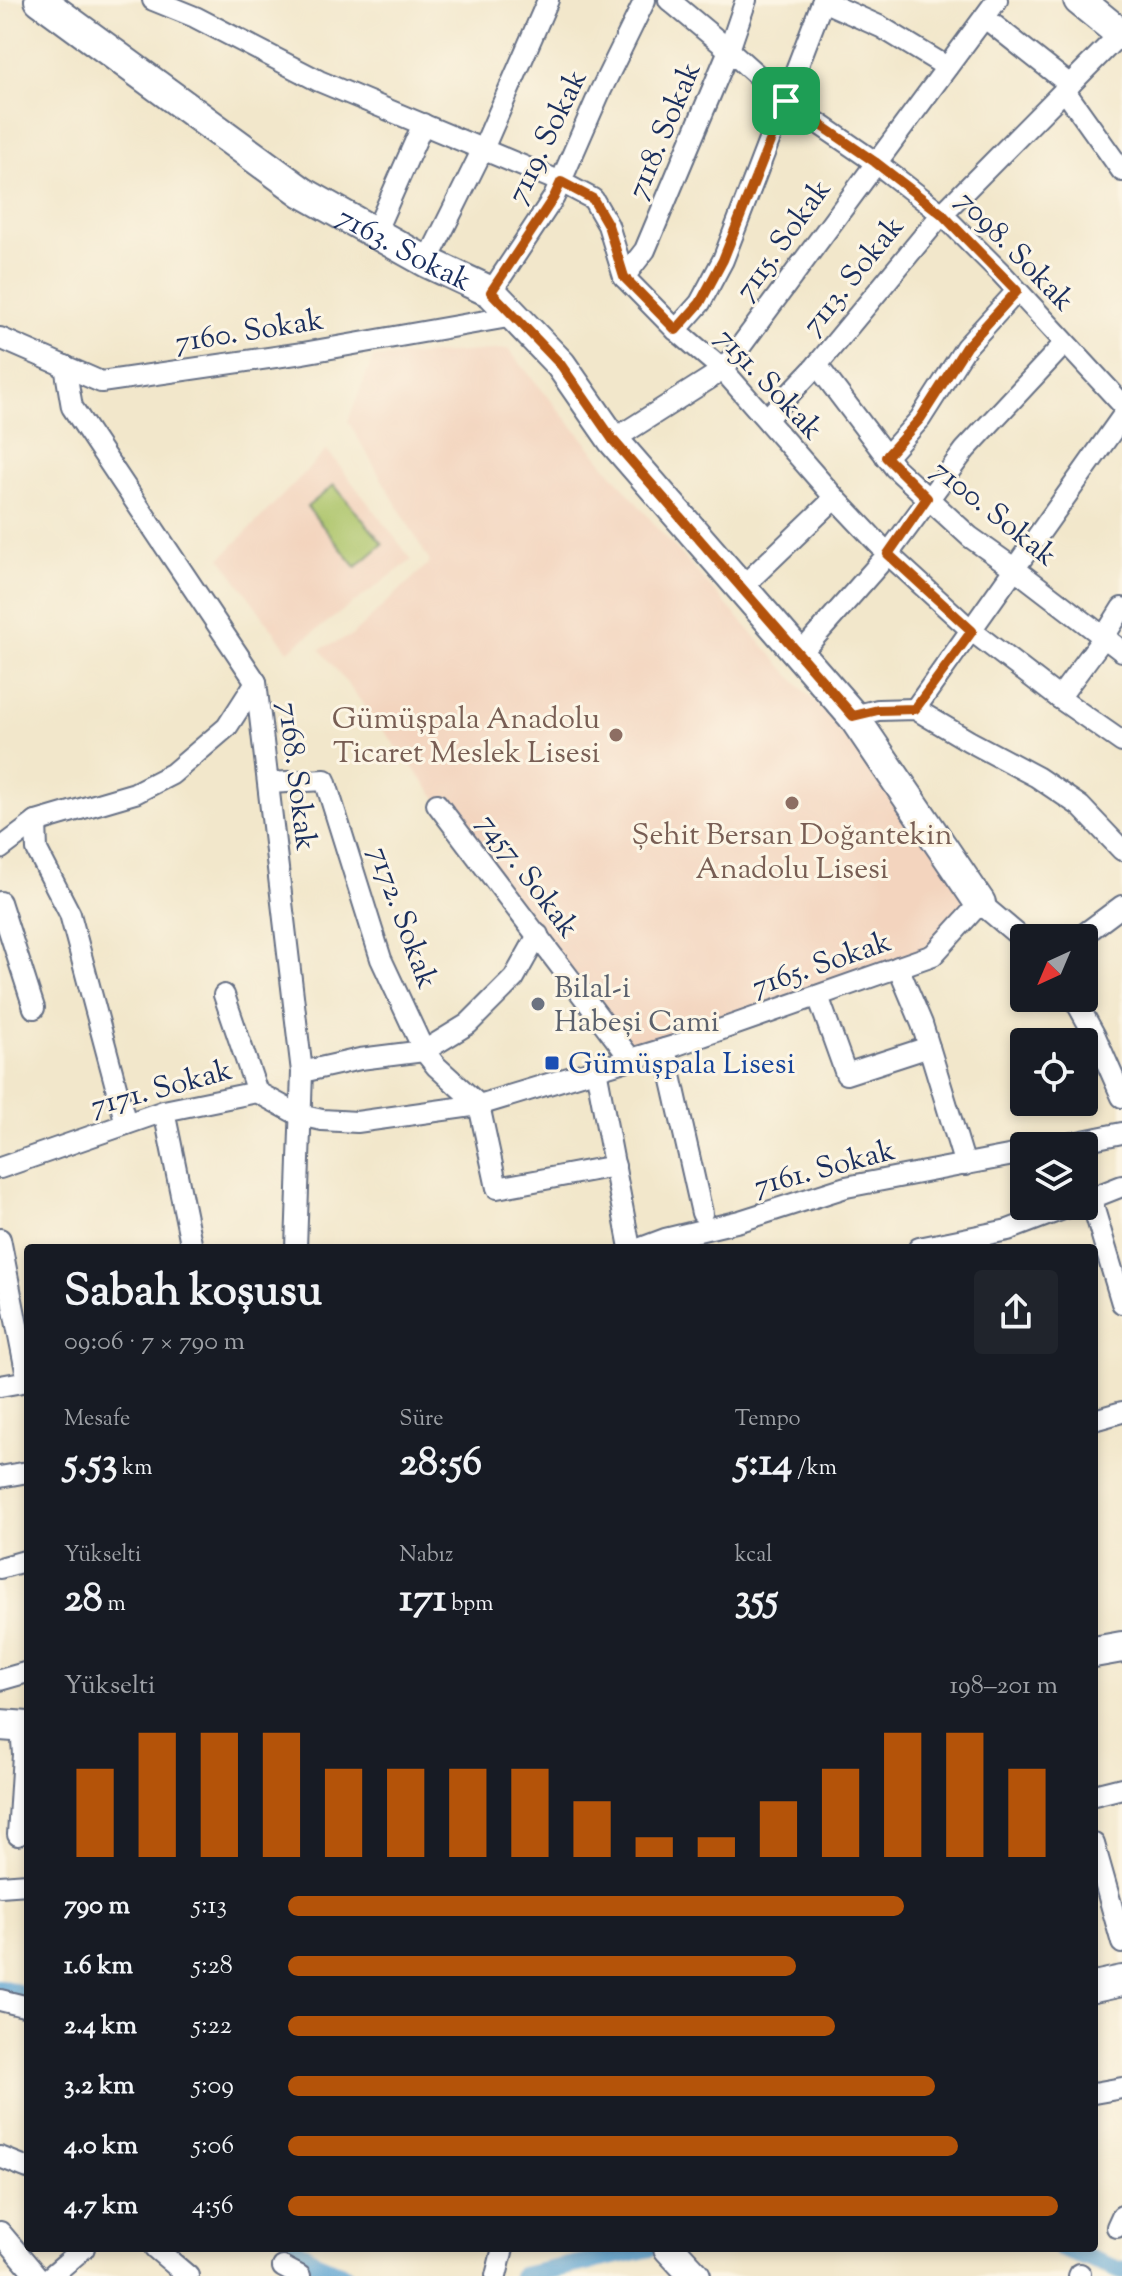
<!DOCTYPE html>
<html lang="tr">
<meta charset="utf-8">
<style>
body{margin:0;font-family:"Sorts Mill Goudy",serif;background:#20242c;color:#f1f3f6;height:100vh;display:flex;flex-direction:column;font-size:30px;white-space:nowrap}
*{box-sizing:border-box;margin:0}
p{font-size:26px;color:#9ea1a6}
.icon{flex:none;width:44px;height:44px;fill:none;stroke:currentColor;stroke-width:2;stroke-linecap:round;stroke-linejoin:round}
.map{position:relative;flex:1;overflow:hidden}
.drawer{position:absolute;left:24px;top:1244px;width:1074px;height:1008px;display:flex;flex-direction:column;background:#171b24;border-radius:8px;box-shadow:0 4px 12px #0003}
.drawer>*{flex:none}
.needle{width:52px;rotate:224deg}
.controls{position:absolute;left:1010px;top:924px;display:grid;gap:16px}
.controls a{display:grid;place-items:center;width:88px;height:88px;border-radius:8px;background:#171b24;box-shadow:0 4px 12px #0003;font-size:40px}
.pin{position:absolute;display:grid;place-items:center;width:68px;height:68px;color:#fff;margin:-34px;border-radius:16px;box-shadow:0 4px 12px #0006}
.round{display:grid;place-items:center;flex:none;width:84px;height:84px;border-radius:8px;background:#20242c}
.headline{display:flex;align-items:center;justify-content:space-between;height:136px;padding:0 40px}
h1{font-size:44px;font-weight:800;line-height:60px}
.metrics{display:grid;grid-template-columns:repeat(3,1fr);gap:12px;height:136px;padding:8px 40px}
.metrics div{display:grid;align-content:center}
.metrics b{font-size:40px;font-weight:800}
.metrics small{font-size:22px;font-weight:400}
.metrics p{font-size:22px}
.chart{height:224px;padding:16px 40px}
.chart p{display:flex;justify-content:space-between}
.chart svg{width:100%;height:144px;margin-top:8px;stroke:#b45309;stroke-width:6}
ul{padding:0 40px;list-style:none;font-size:26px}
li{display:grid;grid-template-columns:128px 96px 1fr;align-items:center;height:60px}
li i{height:20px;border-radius:10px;background:#b45309}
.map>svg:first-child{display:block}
.built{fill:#f3d4be}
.green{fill:#acc469;stroke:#647a64;stroke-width:2}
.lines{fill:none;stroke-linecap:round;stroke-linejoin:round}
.canal{stroke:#5da4d3;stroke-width:18}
.street-casing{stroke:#666f84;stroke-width:24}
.secondary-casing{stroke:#666f84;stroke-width:34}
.street{stroke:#fff;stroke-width:20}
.secondary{stroke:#fff;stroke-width:30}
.route-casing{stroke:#fff;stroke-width:16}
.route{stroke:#b45309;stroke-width:10}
.education-dot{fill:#8d6e63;stroke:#fcf5e5;stroke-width:3}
.worship-dot{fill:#6b7280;stroke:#fcf5e5;stroke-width:3}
.transit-dot{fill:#1a4fb4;stroke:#fcf5e5;stroke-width:3}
.labels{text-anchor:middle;stroke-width:6;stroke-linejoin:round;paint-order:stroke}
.street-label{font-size:30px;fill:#1b2f5e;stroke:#fcf5e5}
.education-label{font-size:30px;fill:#785e54;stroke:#fcf5e5;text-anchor:end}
.worship-label{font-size:30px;fill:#5b616d;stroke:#fcf5e5;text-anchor:start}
.transit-label{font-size:30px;fill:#164399;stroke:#fcf5e5;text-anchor:start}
</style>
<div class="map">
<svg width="1122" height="2276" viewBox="0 0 1122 2276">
<rect width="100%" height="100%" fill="#fcf5e5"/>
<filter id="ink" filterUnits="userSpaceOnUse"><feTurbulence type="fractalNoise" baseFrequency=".0125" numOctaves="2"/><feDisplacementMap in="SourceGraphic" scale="16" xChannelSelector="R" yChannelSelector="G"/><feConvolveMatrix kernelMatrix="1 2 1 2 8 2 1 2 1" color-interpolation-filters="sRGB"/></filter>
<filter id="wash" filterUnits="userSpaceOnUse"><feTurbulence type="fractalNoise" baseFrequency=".006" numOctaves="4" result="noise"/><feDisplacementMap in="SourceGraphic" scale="32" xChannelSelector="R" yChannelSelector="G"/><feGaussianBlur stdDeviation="1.8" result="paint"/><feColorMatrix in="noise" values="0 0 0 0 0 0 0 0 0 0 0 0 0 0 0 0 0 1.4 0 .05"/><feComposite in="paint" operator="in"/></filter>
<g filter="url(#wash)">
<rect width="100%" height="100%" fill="#f2e7cb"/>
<g class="built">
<polygon points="508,349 661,532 797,683 894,787 975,903 912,959 635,1052 320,649 351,636 430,562 348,421 373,358"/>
<polygon points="327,450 412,560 288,651 221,558"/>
</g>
<polygon class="green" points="334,485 383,544 356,567 307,507"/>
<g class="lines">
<g class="canal">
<polyline points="0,1988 28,1996"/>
<polyline points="295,2248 315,2263 345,2276"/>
<polyline points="1060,2248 1122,2271"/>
<polyline points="522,2276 651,2248"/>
</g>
</g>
</g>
<g filter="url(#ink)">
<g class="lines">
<defs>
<g id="street">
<polyline points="153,0 195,17 319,81 561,182 593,199 608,225 624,277 676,330 723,370 835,498 888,554 972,631 1059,698 1122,742"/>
<polyline points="669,0 729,50 786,101 875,162 942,214 1002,274 1122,404"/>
<polyline points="823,1 881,27 947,67"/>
<polyline points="985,18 1070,85"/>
<polyline points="1065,91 1122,171"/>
<polyline points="375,233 423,124"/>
<polyline points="427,262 483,149 548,0"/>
<polyline points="624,277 645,250 729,50 746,0"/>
<polyline points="491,292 554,197 599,94 645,0"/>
<polyline points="676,330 700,303 723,260 823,0"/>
<polyline points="0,338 101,382 303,353 514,316"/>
<polyline points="817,365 895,468 970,537 1015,569 1122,651"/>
<polyline points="65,366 72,407 256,682 302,1072 296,1248"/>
<polyline points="767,418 817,365 942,214 1120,34"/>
<polyline points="613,440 723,370 997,0"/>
<polyline points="886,457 920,419 966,347 1017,291"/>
<polyline points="740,589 835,498"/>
<polyline points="799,655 888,554 965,450 1065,343"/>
<polyline points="1059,698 1104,637 1122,608"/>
<polyline points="915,709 1122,417"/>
<polyline points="853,716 878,710 915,709 969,741 1037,777 1080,806 1122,850"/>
<polyline points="269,783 325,780 381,959 424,1051 436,1066 479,1105"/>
<polyline points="437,804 630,1058"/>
<polyline points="36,822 37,850 70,914 126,1124"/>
<polyline points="0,849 36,822 135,793 172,774 227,727 256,682"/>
<polyline points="0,902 34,1008"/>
<polyline points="1079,938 1122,906"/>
<polyline points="898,967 922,1024 965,1165"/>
<polyline points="224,995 257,1092"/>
<polyline points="818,996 846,1074 929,1047"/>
<polyline points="1074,998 1095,1036 1122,1097"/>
<polyline points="665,1049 702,1213"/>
<polyline points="596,1069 630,1248"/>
<polyline points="302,1072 360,1059 424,1051 468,1024 514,978 538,935"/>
<polyline points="479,1105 497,1188 615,1166"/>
<polyline points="164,1111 192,1248"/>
<polyline points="1058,1146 1122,1133"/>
<polyline points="0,1168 164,1111 257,1092 299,1115 322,1120 357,1122 479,1105 674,1046 933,955 980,903 1024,940"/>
<polyline points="1091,1199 1122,1303"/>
<polyline points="1084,1201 1122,1186"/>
<polyline points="0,1239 28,1381"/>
<polyline points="641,1248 665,1239 740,1221 846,1187 1024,1153"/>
<polyline points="919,1248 1008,1230 1071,1206"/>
<polyline points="0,1386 28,1381"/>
<polyline points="1094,1420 1122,1412"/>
<polyline points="0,1477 28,1472"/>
<polyline points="0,1568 28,1560"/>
<polyline points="0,1680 28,1672"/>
<polyline points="1094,1795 1122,1788"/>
<polyline points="18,1835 23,1754 21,1727"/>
<polyline points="1094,1844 1122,1943"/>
<polyline points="0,1886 28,1884"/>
<polyline points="0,2000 28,2007"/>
<polyline points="1094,2093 1122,2088"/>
<polyline points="0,2157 28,2168"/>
<polyline points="1117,2227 1122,2216"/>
<polyline points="0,2232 37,2276"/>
<polyline points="155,2248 188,2276"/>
<polyline points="283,2267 300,2276"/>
<polyline points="51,2276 84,2248"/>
<polyline points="496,2276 503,2248"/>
<polyline points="1079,2276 1080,2274"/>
</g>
<g id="secondary">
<path id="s1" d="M40 0 302 192 427 262 491 292 561 365 613 440 853 716 980 903"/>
<polyline points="1079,0 1122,35"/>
<polyline points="1094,1652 1122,1647"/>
<polyline points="0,1725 28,1727"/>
<polyline points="1094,1987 1122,1981"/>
<polyline points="669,2248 695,2276"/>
</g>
</defs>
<use href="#street" class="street-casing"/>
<use href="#secondary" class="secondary-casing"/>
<use href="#street" class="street"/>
<use href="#secondary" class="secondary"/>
</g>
</g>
<g class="lines" filter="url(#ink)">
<defs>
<polygon id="route" points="786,101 875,162 942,214 1017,291 966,347 920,419 886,457 927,498 888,554 972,631 915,709 878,710 853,716 613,440 561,365 491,292 554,197 561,182 593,199 608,225 624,277 676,330 700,303 723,260"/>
</defs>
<use href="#route" class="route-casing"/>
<use href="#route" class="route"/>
</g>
<g class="education-dot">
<circle cx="616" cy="735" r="8"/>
<circle cx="792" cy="803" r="8"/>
</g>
<circle class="worship-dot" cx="538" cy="1004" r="8"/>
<rect class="transit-dot" x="544" y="1055" width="16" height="16" rx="4"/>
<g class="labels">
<g class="street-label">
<text transform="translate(663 130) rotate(-67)" y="10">7118. Sokak</text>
<text transform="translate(546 136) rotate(-64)" y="10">7119. Sokak</text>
<text transform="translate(782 239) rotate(-54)" y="10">7115. Sokak</text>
<text dy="10" stroke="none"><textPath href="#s1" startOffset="442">7163. Sokak</textPath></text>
<text transform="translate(1016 250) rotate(46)" y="10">7098. Sokak</text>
<text transform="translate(852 275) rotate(-51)" y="10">7113. Sokak</text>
<text transform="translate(249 330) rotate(-9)" y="10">7160. Sokak</text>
<text transform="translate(770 383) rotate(47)" y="10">7151. Sokak</text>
<text transform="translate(995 512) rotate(39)" y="10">7100. Sokak</text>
<text transform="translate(298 776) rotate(83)" y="10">7168. Sokak</text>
<text transform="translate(529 875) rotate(53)" y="10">7457. Sokak</text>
<text transform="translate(404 917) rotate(70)" y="10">7172. Sokak</text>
<text transform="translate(821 963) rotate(-19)" y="10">7165. Sokak</text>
<text transform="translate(161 1087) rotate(-15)" y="10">7171. Sokak</text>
<text transform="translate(824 1167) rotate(-15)" y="10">7161. Sokak</text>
</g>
<g class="education-label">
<text x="600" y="728">Gümüşpala Anadolu<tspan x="600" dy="34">Ticaret Meslek Lisesi</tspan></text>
<text x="792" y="844" text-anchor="middle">Şehit Bersan Doğantekin<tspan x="792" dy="34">Anadolu Lisesi</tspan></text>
</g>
<g class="worship-label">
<text x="554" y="997">Bilal-i<tspan x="554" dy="34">Habeşi Cami</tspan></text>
</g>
<g class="transit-label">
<text x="568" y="1073">Gümüşpala Lisesi</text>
</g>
</g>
</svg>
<div class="controls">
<a><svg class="needle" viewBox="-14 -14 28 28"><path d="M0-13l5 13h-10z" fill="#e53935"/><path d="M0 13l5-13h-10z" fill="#9ea1a6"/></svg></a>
<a><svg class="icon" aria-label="locate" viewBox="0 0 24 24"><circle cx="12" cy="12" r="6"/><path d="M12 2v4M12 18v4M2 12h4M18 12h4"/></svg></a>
<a><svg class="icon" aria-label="layers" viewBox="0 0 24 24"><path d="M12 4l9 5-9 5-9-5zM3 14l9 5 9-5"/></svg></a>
</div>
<div class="pin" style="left:786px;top:101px;background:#1e9e55"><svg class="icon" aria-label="arrive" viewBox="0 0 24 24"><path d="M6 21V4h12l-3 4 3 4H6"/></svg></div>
<section class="drawer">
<div class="headline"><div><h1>Sabah koşusu</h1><p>09:06 · 7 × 790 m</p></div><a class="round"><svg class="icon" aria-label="share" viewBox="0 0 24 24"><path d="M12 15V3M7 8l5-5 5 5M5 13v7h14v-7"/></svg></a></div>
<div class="metrics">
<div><p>Mesafe</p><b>5.53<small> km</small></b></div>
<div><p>Süre</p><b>28:56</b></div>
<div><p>Tempo</p><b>5:14<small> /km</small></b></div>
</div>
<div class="metrics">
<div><p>Yükselti</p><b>28<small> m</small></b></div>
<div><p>Nabız</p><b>171<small> bpm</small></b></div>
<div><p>kcal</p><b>355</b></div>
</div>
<div class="chart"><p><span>Yükselti</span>198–201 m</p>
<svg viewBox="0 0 160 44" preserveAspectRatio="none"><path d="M5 44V17M15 44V6M25 44V6M35 44V6M45 44V17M55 44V17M65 44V17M75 44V17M85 44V27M95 44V38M105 44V38M115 44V27M125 44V17M135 44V6M145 44V6M155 44V17"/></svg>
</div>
<ul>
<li><b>790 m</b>5:13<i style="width:80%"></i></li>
<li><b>1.6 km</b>5:28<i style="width:66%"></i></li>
<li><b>2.4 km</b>5:22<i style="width:71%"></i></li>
<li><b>3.2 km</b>5:09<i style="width:84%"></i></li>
<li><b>4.0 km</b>5:06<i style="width:87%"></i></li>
<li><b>4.7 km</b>4:56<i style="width:100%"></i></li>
</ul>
</section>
</div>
